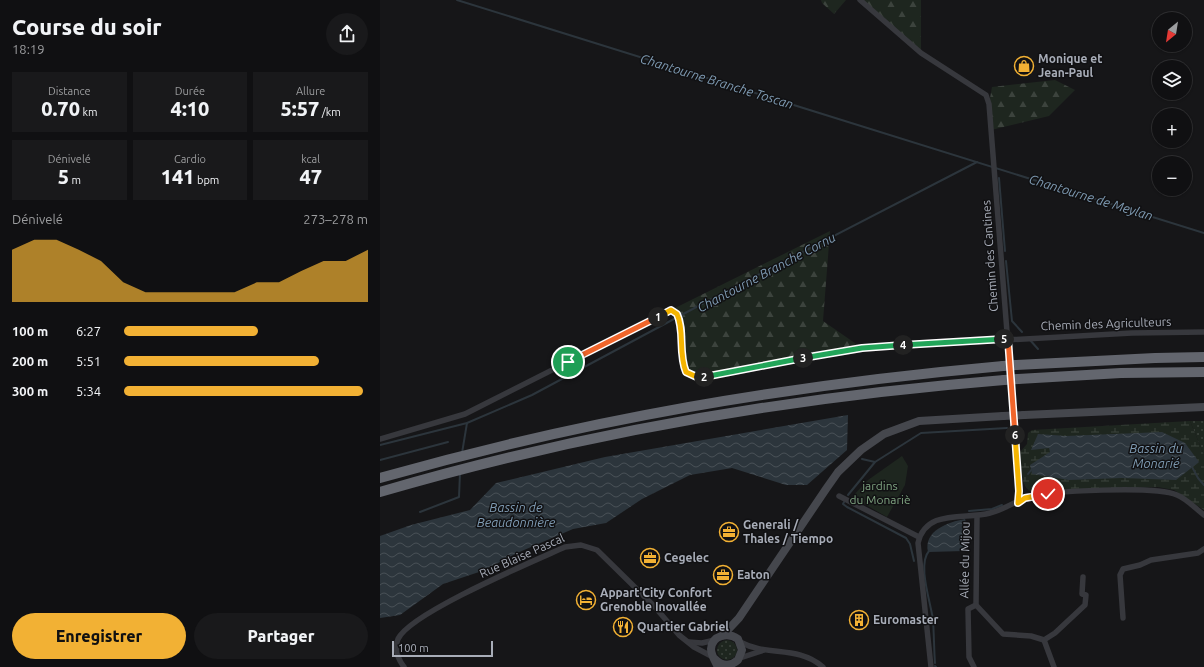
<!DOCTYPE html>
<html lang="fr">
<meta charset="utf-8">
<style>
body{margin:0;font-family:Ubuntu,sans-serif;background:#19191b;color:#f1f3f6;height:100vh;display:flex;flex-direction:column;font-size:15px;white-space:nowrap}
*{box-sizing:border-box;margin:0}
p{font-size:13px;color:#9c9d9f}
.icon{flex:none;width:22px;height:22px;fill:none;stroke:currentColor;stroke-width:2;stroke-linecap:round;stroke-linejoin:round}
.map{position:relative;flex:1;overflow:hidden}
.panel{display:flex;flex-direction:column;background:#101012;width:380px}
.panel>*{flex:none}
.needle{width:26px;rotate:210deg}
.fabs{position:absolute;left:772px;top:12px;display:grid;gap:8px}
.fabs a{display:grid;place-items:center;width:40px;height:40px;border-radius:50%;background:#101012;box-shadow:0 1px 3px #0004,0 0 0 1px #303032;font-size:20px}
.scale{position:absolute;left:12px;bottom:10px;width:101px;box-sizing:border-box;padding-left:4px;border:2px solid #a8adb8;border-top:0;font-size:11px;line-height:14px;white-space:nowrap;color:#a8adb8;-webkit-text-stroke:3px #111113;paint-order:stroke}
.pin{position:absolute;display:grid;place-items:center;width:34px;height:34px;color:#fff;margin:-17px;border:2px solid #fff;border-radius:50%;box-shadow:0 1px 4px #0007}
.km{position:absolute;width:20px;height:20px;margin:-10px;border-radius:50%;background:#222;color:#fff;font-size:11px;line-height:20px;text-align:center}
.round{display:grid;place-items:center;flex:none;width:42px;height:42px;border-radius:21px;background:#19191b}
.overview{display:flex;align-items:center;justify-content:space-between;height:68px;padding:0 12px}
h1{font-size:22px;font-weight:800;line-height:30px}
.figures{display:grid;grid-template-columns:repeat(3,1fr);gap:6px;height:68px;padding:4px 12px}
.figures div{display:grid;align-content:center;border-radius:0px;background:#19191b;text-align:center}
.figures b{font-size:20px;font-weight:800}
.figures small{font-size:11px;font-weight:400}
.figures p{font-size:11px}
.chart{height:112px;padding:8px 12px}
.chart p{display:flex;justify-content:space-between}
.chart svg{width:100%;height:72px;margin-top:4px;fill:#f2b134;opacity:.7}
.action{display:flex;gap:8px;margin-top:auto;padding:8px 12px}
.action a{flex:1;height:46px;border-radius:24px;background:#f2b134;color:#111;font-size:16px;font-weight:800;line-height:46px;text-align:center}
.action a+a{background:#19191b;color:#f1f3f6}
ul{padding:0 12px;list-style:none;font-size:13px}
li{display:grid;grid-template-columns:64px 48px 1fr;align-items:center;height:30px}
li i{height:10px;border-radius:5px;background:#f2b134}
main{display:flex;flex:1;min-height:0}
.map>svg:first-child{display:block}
.grass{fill:url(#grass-dots)}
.forest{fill:url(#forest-firs)}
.wetland{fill:url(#wetland-marsh)}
.green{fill:#1e261f}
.water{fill:url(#water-waves)}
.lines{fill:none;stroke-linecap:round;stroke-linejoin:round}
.stream{stroke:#2c353c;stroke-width:2}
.minor{stroke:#37383d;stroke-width:5.5}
.secondary{stroke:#45474d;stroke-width:8}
.motorway{stroke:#63666e;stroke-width:10}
.secondary-bridge{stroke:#45474d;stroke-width:8}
.motorway-bridge{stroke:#63666e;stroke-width:10}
.split-1-casing{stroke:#fff;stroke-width:8}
.split-2-casing{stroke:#fff;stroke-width:8}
.split-3-casing{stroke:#fff;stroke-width:8}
.split-4-casing{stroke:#fff;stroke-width:8}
.split-5-casing{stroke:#fff;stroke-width:8}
.split-6-casing{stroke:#fff;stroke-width:8}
.split-7-casing{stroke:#fff;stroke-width:8}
.split-1{stroke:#f0652b;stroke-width:5}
.split-2{stroke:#f5b400;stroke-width:5}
.split-3{stroke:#22a559;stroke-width:5}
.split-4{stroke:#22a559;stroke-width:5}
.split-5{stroke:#22a559;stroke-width:5}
.split-6{stroke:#f0652b;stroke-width:5}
.split-7{stroke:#f5b400;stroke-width:5}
.labels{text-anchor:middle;stroke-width:3;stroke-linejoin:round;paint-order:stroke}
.poi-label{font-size:12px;font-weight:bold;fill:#a8adb8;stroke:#111113;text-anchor:start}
.street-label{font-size:12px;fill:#a8adb8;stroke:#111113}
.park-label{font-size:12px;fill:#7fa381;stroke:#111113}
.water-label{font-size:13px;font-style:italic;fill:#7f9bb3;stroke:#111113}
</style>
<main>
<section class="panel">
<div class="overview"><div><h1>Course du soir</h1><p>18:19</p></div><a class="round"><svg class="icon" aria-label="share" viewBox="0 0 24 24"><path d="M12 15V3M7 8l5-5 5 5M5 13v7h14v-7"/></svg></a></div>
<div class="figures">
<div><p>Distance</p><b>0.70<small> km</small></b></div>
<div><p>Durée</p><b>4:10</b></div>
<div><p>Allure</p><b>5:57<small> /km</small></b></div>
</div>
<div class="figures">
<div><p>Dénivelé</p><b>5<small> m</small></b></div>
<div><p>Cardio</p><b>141<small> bpm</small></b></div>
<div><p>kcal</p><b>47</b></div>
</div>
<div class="chart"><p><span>Dénivelé</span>273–278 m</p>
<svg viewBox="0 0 160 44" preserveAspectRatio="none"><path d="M0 44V12L10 6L20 6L30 12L40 19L50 32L60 38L70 38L80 38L90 38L100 38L110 32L120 32L130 25L140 19L150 19L160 12V44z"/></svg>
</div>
<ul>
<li><b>100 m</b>6:27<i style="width:55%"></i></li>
<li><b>200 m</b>5:51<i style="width:80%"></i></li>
<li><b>300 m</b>5:34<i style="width:98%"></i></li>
</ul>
<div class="action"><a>Enregistrer</a><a>Partager</a></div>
</section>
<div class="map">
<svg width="824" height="667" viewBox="0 0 824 667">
<defs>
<pattern id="grass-dots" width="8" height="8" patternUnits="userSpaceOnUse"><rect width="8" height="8" fill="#1e261f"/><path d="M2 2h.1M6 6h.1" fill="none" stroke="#3c433d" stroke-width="1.8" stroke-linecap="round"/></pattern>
<pattern id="forest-firs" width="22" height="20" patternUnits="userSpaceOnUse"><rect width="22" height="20" fill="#1e261f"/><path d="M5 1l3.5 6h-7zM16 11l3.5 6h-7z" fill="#3c433d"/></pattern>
<pattern id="wetland-marsh" width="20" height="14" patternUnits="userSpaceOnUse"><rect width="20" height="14" fill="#1e261f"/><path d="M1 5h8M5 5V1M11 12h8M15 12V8" fill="none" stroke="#3c433d"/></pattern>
<pattern id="water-waves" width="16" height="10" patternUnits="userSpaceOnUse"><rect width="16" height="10" fill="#2c353c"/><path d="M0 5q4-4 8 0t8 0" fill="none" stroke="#485056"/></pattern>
</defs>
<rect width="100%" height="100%" fill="#161618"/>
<g class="grass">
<polygon points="810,421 824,421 824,455"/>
<circle cx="347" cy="650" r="10"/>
</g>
<g class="forest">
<polygon points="441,0 466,0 454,14 442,3"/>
<polygon points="480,0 541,0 541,53"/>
<polygon points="675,80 695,90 669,116 611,130 609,104 612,87"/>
<polygon points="450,231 443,321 482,348 319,378 306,372 300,319 291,310"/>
</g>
<path class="wetland" d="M810 421 824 455V510L794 490 778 487 653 492C639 489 642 464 640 452L647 444 648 433 652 430Z"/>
<polygon class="green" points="522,456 528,466 525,485 507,517 472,497 488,480"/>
<g class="water">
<polygon points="468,415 467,450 427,485 406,485 352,468 310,475 262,499 226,523 193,529 137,553 105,570 63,584 20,615 0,618 0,536 31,525 90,510 116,483 225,457"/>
<polygon points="782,432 805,443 819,462 796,480 742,478 689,480 652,474 650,465 670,452 669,448 651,450 658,434 686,436"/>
<path d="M585 519C588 527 588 543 584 551L548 552C543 531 568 522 585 519Z"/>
</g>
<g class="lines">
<g class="stream">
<polyline points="77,0 824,233"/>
<polyline points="619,178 625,251"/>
<polyline points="626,261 632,321 642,332"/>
<polyline points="650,340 658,349"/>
<polyline points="0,445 87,423 152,395 322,304 597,162"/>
<polyline points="82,453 87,423"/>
<polyline points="482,459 495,462 541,433 627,428"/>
<polyline points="0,460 68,442"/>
<polyline points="811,465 818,478 824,485"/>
<polyline points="648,474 652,469"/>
<polyline points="468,495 495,462"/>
<polyline points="464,502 463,504 467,507 526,538 530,544 534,561"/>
<polyline points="589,511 612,509 622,505"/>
<polyline points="40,512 79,497 80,473"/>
<path d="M549 551C537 564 551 603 553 620 554 634 554 649 555 663"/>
<polyline points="555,666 556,667"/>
</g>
<g class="minor">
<polyline points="480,0 541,53 606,95 609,104 636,446 639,491 638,503"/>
<polyline points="0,439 85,414 291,310 297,314 300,319 303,364 306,373 319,378 482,348 752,333 824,332"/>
<polyline points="459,496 539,537"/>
<polyline points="597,516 596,605 623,634 651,636 664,640 675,633 705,605 706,595 702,594 703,577"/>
<polyline points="743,618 740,575 743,569 760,565 771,560 818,553 824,549"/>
<polyline points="664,640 674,667"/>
<polyline points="309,642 322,643 335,640"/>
<path d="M360 642C388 657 417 645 443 667"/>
<polyline points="360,658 384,650"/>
<path d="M24 667C18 659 14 649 18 639 30 613 154 561 185 547L201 545 217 550 274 606 299 635 314 647 333 657"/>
<path d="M551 667 538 543C546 508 586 520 610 513 623 510 634 502 646 498 670 490 776 486 797 495 807 499 816 509 824 515"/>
<polyline points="594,667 589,657 588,609 596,605"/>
</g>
<g class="secondary">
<polyline points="644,415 824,407"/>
<polyline points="343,635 359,618 446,489 458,472 481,450 504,434 539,421 623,416"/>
<path d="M335 659C342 666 350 667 358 660L362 650 358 639C348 632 332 635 331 649 331 655 335 661 338 667"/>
</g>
<g class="motorway">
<polyline points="636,365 775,358 824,357"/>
<polyline points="638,379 741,373 824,372"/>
<path d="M0 478C207 419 409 385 623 366"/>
<path d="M0 492C204 432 412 397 624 380"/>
</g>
<polyline class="secondary-bridge" points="623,416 644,415"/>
<g class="motorway-bridge">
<polyline points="623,366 636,365"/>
<polyline points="624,380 638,379"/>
</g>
</g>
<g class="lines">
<defs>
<polyline id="split-1" points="188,362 278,317"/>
<path id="split-2" d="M278 317 291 310 297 314C305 331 298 353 306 372L319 378 324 377"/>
<polyline id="split-3" points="324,377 423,358"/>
<polyline id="split-4" points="423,358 482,348 523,345"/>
<polyline id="split-5" points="523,345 624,339"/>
<polyline id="split-6" points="624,339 628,339 635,435"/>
<polyline id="split-7" points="635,435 639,491 638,503 645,498 668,494"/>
</defs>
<use href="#split-1" class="split-1-casing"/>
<use href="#split-2" class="split-2-casing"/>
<use href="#split-3" class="split-3-casing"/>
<use href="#split-4" class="split-4-casing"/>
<use href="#split-5" class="split-5-casing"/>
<use href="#split-6" class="split-6-casing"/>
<use href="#split-7" class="split-7-casing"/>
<use href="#split-1" class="split-1"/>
<use href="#split-2" class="split-2"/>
<use href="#split-3" class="split-3"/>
<use href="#split-4" class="split-4"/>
<use href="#split-5" class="split-5"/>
<use href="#split-6" class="split-6"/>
<use href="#split-7" class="split-7"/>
</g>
<defs>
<symbol id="shop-ring" viewBox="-11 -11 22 22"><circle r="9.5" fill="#111113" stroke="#f2b134" stroke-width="1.5"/><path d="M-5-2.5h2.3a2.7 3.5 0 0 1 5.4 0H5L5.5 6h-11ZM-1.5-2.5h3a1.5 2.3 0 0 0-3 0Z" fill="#f2b134"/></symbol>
<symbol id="office-ring" viewBox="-11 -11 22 22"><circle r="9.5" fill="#111113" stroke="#f2b134" stroke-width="1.5"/><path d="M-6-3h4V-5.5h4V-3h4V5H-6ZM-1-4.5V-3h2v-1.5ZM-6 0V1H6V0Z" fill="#f2b134"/></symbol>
<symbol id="hotel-ring" viewBox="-11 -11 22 22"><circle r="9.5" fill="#111113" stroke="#f2b134" stroke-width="1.5"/><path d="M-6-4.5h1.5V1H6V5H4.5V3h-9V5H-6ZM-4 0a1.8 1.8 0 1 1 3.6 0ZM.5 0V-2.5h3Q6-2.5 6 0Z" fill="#f2b134"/></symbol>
<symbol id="building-ring" viewBox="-11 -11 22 22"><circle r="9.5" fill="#111113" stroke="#f2b134" stroke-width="1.5"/><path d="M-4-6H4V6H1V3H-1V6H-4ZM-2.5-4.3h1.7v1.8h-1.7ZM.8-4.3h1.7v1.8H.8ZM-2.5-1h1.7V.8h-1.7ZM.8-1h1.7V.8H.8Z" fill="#f2b134"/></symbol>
<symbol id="restaurant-ring" viewBox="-11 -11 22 22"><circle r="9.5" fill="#111113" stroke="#f2b134" stroke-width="1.5"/><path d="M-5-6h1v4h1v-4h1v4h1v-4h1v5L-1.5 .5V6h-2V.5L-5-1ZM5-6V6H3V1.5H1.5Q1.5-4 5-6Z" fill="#f2b134"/></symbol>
</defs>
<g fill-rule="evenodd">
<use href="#shop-ring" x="633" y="55" width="22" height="22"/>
<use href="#office-ring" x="338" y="521" width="22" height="22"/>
<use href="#office-ring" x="259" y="547" width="22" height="22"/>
<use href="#office-ring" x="332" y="564" width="22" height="22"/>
<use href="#hotel-ring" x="195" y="589" width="22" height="22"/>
<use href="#building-ring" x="468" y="609" width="22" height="22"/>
<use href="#restaurant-ring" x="232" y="616" width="22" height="22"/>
</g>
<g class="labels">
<g class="poi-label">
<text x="658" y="63">Monique et<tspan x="658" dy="14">Jean-Paul</tspan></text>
<text x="363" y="529">Generali /<tspan x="363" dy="14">Thales / Tiempo</tspan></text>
<text x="284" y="562">Cegelec</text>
<text x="357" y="579">Eaton</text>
<text x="220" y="597">Appart'City Confort<tspan x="220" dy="14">Grenoble Inovallée</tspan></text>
<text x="493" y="624">Euromaster</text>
<text x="257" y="631">Quartier Gabriel</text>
</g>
<g class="street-label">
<text transform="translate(610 256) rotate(-94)" y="4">Chemin des Cantines</text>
<text transform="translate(726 324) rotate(-2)" y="4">Chemin des Agriculteurs</text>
<text transform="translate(142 556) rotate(-24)" y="4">Rue Blaise Pascal</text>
<text transform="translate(585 560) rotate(-89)" y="4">Allée du Mijou</text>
</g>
<g class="park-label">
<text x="500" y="490">jardins<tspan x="500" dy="14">du Monariè</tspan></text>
</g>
<g class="water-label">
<text transform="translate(337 81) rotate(17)" y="5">Chantourne Branche Toscan</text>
<text transform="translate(711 197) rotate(17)" y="5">Chantourne de Meylan</text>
<text transform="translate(386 272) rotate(-28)" y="5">Chantourne Branche Cornu</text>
<text x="776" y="453">Bassin du<tspan x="776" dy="15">Monarié</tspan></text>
<text x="136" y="512">Bassin de<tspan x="136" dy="15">Beaudonnière</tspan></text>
</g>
</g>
</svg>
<div class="fabs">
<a><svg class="needle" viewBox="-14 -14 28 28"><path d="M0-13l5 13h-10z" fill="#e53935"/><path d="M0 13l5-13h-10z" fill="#9c9d9f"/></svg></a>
<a><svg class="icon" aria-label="layers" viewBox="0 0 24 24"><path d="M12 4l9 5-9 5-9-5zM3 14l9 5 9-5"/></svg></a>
<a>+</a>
<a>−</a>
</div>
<div class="scale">100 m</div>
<div class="pin" style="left:188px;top:362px;background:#1e9e55"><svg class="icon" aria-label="arrive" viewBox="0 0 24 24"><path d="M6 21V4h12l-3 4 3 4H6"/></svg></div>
<div class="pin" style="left:668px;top:494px;background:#d93025"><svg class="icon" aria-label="check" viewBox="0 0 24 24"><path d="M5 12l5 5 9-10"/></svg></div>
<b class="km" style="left:278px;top:317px">1</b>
<b class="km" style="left:324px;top:377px">2</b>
<b class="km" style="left:423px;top:358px">3</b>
<b class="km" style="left:523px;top:345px">4</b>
<b class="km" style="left:624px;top:339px">5</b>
<b class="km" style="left:635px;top:435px">6</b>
</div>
</main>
